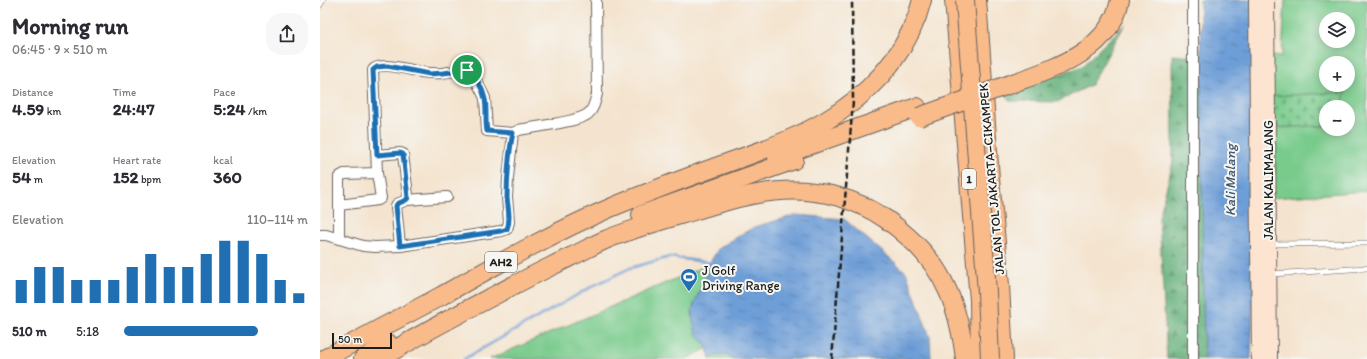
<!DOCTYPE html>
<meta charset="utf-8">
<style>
body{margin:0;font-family:Itim,sans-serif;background:#f7f7f7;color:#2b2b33;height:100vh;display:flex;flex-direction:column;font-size:15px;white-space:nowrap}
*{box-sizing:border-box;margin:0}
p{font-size:13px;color:#7c7c81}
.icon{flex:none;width:22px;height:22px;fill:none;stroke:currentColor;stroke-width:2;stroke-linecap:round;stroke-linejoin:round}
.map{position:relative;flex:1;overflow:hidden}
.panel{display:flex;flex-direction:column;background:#fff;width:320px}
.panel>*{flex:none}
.controls{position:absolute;left:999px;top:12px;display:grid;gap:8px}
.controls a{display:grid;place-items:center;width:36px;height:36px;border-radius:50%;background:#fff;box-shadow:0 2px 10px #0003;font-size:20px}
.scale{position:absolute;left:12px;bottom:10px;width:60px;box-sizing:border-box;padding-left:4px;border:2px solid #1c1c1c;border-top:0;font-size:11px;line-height:14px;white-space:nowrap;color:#1c1c1c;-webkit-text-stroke:3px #f6f6f2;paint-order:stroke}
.pin{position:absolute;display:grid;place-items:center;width:34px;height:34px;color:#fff;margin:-17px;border:2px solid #fff;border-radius:50%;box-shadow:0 1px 4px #0007}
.round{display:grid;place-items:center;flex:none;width:42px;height:42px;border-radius:16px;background:#f7f7f7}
.headline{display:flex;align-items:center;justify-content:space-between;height:68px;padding:0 12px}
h1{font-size:22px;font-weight:800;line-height:30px}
.metrics{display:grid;grid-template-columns:repeat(3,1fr);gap:6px;height:68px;padding:4px 12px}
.metrics div{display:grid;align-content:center}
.metrics b{font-size:17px;font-weight:800}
.metrics small{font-size:11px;font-weight:400}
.metrics p{font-size:11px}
.chart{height:112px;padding:8px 12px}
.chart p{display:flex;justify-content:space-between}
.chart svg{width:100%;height:72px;margin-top:4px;stroke:#1f6fb2;stroke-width:6}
ul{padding:0 12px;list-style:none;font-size:13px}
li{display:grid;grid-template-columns:64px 48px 1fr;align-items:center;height:30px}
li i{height:10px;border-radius:5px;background:#1f6fb2}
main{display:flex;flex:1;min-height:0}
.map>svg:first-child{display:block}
.green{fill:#79cb8c;stroke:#4a7454;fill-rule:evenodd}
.forest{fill:url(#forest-firs);stroke:#3f664a}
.cemetery{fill:url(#cemetery-stones);stroke:#4a7454}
.water{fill:url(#water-ripples);stroke:#455d7a}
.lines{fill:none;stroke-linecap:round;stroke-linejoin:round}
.stream{stroke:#6e9ed7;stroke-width:2.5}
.lane-casing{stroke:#68625b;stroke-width:6}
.street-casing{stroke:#68625b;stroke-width:12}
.secondary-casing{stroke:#68625b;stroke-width:16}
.highway-casing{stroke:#68625b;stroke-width:20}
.lane{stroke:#fff;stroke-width:5}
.street{stroke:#fff;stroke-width:10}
.secondary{stroke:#fde4d1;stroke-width:14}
.highway{stroke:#fabb8b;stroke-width:18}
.rail{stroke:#1c1c1c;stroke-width:2.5;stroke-dasharray:6 3;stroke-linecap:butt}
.highway-bridge-casing{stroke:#68625b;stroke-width:20;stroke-linecap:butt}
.highway-bridge{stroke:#fabb8b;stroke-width:18}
.route-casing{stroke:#fff;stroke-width:8}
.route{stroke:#1f6fb2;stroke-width:5}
.labels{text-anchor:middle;stroke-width:4;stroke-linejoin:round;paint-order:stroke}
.shield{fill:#f6f6f2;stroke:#5d5d5c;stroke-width:1}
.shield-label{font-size:12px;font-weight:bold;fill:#1c1c1c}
.street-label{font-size:13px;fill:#1c1c1c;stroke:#f6f6f2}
.poi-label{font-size:13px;fill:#1c1c1c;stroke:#f6f6f2;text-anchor:start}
.water-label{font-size:14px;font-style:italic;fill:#415670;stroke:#f6f6f2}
</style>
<main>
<section class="panel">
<div class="headline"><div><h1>Morning run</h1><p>06:45 · 9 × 510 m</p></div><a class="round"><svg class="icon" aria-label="share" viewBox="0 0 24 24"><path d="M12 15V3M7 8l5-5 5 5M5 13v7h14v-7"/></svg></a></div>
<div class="metrics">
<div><p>Distance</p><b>4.59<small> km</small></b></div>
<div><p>Time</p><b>24:47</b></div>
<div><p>Pace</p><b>5:24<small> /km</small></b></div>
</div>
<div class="metrics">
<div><p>Elevation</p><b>54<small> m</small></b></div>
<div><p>Heart rate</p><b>152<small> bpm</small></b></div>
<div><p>kcal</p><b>360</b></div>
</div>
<div class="chart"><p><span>Elevation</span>110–114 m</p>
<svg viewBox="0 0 160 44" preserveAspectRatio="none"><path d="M5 44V30M15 44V22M25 44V22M35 44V30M45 44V30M55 44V30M65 44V22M75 44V14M85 44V22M95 44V22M105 44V14M115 44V6M125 44V6M135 44V14M145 44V30M155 44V38"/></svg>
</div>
<ul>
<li><b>510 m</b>5:18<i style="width:73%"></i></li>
</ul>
</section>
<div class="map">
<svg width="1047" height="359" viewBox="0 0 1047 359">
<defs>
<pattern id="forest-firs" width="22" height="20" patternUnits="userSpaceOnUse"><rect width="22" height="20" fill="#62af78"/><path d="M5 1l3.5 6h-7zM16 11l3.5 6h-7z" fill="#508e62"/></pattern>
<pattern id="cemetery-stones" width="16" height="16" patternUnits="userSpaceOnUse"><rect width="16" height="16" fill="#79cb8c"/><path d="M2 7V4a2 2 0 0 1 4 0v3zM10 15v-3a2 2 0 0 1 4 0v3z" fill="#68ae78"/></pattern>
<pattern id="water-ripples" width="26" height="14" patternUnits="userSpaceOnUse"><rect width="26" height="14" fill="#6e9ed7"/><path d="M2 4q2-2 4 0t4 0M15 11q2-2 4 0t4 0" fill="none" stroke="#5a80ae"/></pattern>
</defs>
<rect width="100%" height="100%" fill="#f6f6f2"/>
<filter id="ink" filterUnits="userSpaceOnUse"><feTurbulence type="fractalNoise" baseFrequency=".025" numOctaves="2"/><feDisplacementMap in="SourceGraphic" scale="8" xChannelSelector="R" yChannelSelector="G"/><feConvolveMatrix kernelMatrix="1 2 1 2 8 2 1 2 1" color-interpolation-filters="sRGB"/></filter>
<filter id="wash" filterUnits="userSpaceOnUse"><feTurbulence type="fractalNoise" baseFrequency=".012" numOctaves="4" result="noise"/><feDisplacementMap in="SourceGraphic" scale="16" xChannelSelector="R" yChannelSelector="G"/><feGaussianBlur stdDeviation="0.9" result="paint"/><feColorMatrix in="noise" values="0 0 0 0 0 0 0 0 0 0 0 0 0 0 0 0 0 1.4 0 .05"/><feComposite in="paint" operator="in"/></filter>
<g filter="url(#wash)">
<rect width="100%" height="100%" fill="#f4e4cf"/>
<g class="green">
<path d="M965 0H1047V191L939 199 936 128 1006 126V129H1028V107H1022L1025 92 936 97V57L962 56ZM1006 19H1028V41H1006ZM1006 63H1028V85H1006Z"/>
<polygon points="401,259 429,326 367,359 170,359"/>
<polygon points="399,354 407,354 412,359 389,359"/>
</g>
<g class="forest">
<polygon points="805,24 771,85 737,102 689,101 687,94 762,66"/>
<polygon points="852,55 881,57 884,359 847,359 839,218 853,161"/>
</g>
<polygon class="cemetery" points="1025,92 1022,107 1006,107 1006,126 936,128 936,97"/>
<g class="water">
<polygon points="880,0 936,0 937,199 931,359 884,359"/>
<polygon points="476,215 524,219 586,272 610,337 611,359 412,359 407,354 399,354 390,358 386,345 377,335 373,322 372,310 380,290 386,277 390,262 399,248 434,227"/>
</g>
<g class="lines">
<polyline class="stream" points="144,359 273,286 310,268 350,257 392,263"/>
</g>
</g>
<g filter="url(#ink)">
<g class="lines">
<defs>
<g id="lane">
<polyline points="0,5 3,0"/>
<polyline points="951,244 1047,243"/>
<polyline points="951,274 1047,268"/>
</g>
<g id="street">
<polyline points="57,155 80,153 83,154 88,196 87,200 77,204 76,206 80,246"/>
<polyline points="87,200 127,197"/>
<path d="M19 205 58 200 61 198 57 173 53 70C59 61 91 70 101 72 108 73 115 74 123 73 132 72 141 68 150 72L157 82 165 98 167 131 193 133"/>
<path d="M0 235H6L43 246 55 247 80 246 181 231 187 229 189 222 187 197 188 178 193 133 199 130C214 127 258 122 268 114 274 109 275 101 277 94L276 0"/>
<polyline points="19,239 19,177 24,174 57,173"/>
<polyline points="873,359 873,0"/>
</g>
<g id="secondary">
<polyline points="936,0 939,359"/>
<polyline points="947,0 950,359"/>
</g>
<g id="highway">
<polyline points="634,0 659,300 660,359"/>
<polyline points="657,0 670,179 680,285 684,359"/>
<path d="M696 82C738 67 790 50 800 0"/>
<polyline points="457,157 597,107"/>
<polyline points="321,215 474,160"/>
<path d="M4 359C43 337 82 317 121 296 176 265 232 233 290 208 328 192 368 177 407 163 446 149 484 136 518 113 558 85 590 48 602 0"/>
<polyline points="43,359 68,343"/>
<path d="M60 359C98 335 139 314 179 293 203 280 226 269 250 257 262 252 273 245 285 240 312 229 340 221 367 213 408 200 451 186 494 192 529 196 561 212 587 236 625 269 639 309 645 359"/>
</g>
</defs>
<use href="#lane" class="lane-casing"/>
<use href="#street" class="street-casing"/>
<use href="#secondary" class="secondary-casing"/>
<use href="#highway" class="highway-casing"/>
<use href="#lane" class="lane"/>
<use href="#street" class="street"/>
<use href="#secondary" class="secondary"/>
<use href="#highway" class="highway"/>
<polyline class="rail" points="512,359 533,101 532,0"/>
<defs>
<g id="highway-bridge">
<polyline points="645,0 667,292 670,359"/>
<polyline points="599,117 696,82"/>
</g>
</defs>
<use href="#highway-bridge" class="highway-bridge-casing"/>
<use href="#highway-bridge" class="highway-bridge"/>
</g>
</g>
<g class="lines" filter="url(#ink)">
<defs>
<path id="route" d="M67 66 110 74 123 73 147 70C156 74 163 90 165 99 167 110 165 121 167 131L193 133C189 150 187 180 187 198 188 208 191 220 187 229L181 231 80 246 76 206 77 204 86 200 88 198 83 154 80 153 57 155 53 70 57 67Z"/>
</defs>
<use href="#route" class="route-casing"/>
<use href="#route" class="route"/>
</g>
<defs>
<symbol id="stadium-pin" viewBox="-11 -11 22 30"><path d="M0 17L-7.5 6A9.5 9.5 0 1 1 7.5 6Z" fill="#1f6fb2" stroke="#f6f6f2"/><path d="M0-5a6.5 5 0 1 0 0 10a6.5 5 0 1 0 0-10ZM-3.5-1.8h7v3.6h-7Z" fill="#fff"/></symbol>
</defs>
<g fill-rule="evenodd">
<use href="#stadium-pin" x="359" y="267" width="20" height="27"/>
</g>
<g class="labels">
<g class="shield">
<rect x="642" y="169" width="14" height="20" rx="3"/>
<rect x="165" y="252" width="32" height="20" rx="3"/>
</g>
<g class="shield-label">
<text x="649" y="183">1</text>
<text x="181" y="266">AH2</text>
</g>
<g class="street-label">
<text transform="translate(671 179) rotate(-95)" y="5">JALAN TOL JAKARTA–CIKAMPEK</text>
<text transform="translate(948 180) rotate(-90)" y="5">JALAN KALIMALANG</text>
</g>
<g class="poi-label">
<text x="382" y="275">J Golf<tspan x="382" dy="15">Driving Range</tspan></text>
</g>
<g class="water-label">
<text transform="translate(910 180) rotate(-90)" y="5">Kali Malang</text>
</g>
</g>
</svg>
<div class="controls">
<a><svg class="icon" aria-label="layers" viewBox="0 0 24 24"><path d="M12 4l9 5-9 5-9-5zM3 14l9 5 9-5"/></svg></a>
<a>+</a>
<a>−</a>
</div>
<div class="scale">50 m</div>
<div class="pin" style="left:147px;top:70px;background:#1e9e55"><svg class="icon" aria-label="arrive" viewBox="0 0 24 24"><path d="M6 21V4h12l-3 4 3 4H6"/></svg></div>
</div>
</main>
